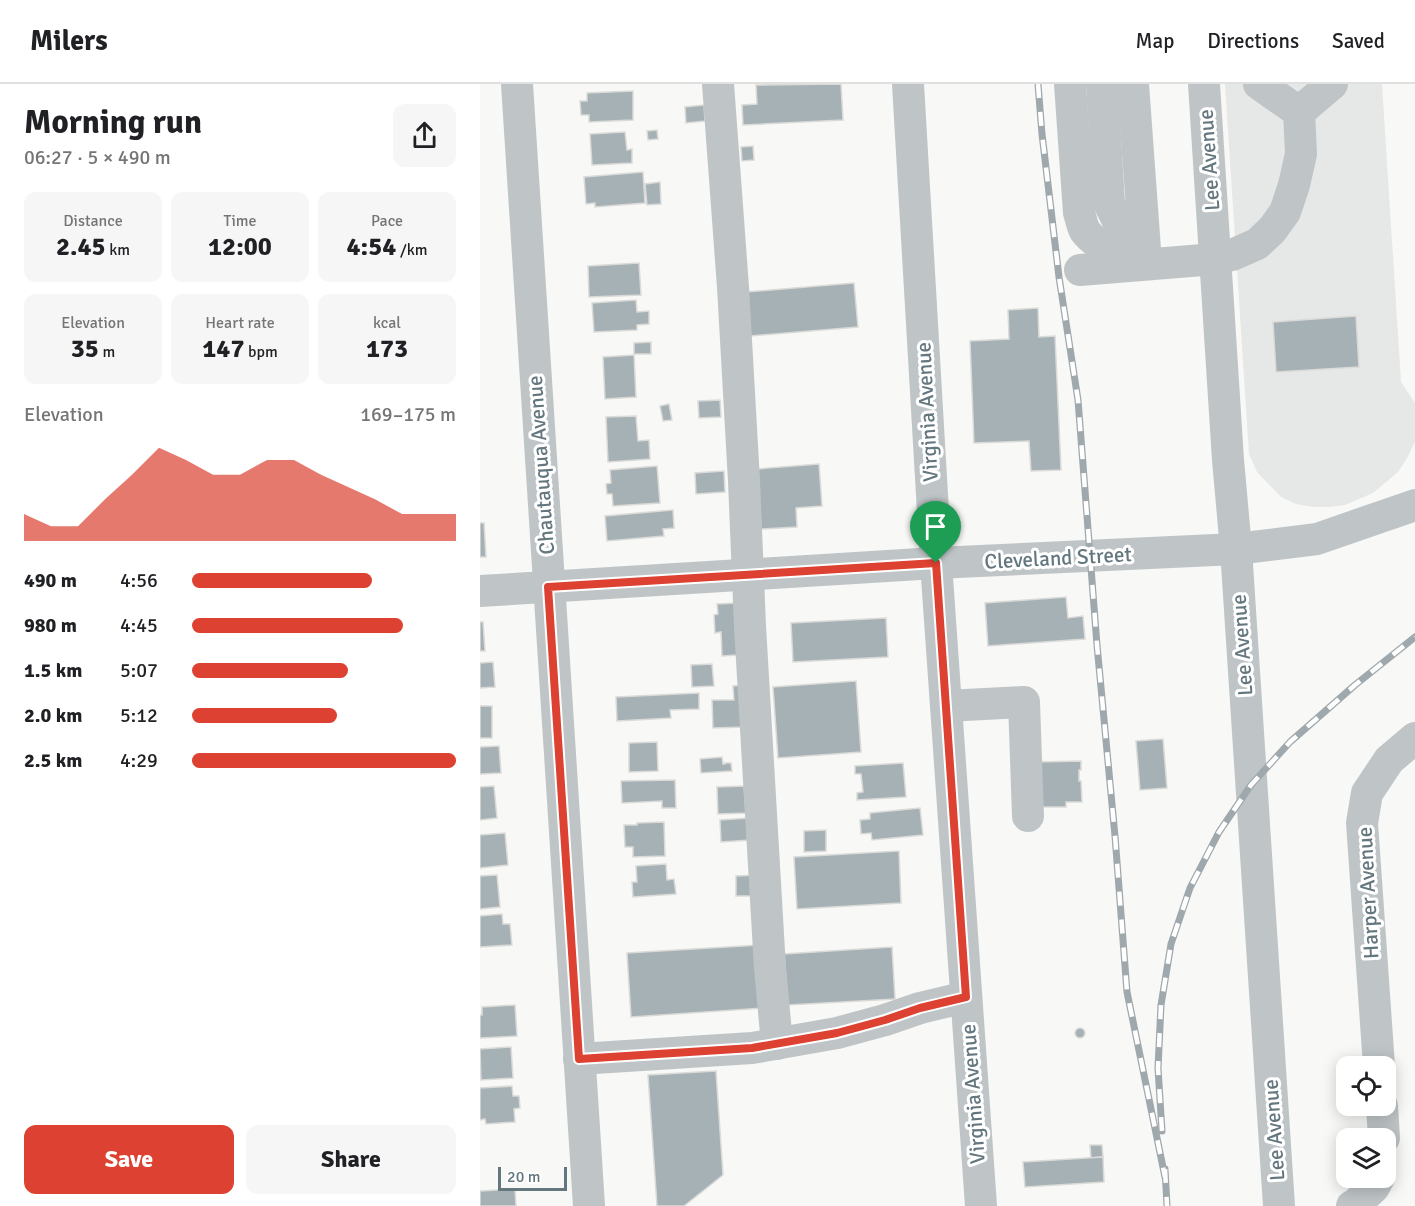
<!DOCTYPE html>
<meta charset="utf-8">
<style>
body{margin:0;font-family:Signika,sans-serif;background:#f6f6f6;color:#202124;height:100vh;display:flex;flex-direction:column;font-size:22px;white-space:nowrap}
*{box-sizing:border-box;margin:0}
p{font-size:20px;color:#757577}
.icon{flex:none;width:33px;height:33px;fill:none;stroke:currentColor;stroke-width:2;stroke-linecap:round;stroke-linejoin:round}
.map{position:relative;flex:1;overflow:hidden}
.drawer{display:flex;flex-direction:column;background:#fff;width:480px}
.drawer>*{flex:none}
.fabs{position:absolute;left:856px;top:972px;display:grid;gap:12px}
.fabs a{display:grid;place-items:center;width:60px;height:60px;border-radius:12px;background:#fff;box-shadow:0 3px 15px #0003;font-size:30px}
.scale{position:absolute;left:18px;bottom:15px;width:69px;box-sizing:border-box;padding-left:6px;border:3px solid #64777f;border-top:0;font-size:16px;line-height:21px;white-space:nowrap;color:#64777f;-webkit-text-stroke:4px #fff;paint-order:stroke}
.pin{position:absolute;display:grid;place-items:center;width:51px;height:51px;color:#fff;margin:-62px -26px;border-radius:50% 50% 50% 0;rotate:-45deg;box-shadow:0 0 6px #0007}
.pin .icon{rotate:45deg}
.round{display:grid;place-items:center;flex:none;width:63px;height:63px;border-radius:12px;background:#f6f6f6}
.headline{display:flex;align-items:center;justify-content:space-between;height:102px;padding:0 24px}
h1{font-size:33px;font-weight:700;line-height:45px}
.metrics{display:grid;grid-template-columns:repeat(3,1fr);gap:9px;height:102px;padding:6px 24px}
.metrics div{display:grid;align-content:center;border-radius:12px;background:#f6f6f6;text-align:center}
.metrics b{font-size:26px;font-weight:700}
.metrics small{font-size:16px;font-weight:400}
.metrics p{font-size:16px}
.chart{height:168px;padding:12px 24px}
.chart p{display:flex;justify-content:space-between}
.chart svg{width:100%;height:108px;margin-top:6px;fill:#dc4131;opacity:.7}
.cta{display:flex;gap:12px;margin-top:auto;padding:12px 24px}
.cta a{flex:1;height:69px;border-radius:12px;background:#dc4131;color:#fff;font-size:24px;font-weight:700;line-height:69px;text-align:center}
.cta a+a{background:#f6f6f6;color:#202124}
ul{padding:0 24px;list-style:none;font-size:20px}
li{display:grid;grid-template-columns:96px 72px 1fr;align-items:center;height:45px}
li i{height:15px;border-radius:8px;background:#dc4131}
header{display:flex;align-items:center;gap:36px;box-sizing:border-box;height:84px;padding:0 30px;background:#fff;border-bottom:2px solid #e0e0e0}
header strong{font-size:28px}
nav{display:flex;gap:33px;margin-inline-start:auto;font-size:21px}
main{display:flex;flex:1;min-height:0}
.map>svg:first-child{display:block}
.built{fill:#e6e8e7}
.building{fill:#a6b1b5;stroke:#dadad8;stroke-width:1.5}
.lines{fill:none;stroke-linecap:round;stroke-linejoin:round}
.minor{stroke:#bfc5c7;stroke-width:32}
.rail-casing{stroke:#9fa8ac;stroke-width:7}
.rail{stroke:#fff;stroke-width:4.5;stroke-dasharray:14;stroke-linecap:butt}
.route-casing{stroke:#fff;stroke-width:12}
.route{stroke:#dc4131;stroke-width:8}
.labels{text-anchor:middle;stroke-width:6;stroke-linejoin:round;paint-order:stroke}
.street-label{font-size:21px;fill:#64777f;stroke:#fff}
</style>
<header>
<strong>Milers</strong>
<nav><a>Map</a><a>Directions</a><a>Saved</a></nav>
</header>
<main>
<section class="drawer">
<div class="headline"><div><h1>Morning run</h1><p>06:27 · 5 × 490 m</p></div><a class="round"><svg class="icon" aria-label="share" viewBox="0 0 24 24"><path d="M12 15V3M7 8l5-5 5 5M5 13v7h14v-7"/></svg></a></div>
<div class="metrics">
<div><p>Distance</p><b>2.45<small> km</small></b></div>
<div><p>Time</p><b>12:00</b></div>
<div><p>Pace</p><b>4:54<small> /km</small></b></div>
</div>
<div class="metrics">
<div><p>Elevation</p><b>35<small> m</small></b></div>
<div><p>Heart rate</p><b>147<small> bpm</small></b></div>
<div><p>kcal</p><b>173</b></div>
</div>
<div class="chart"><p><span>Elevation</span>169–175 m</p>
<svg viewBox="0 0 160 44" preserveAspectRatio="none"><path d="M0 44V33L10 38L20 38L30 27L40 17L50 6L60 11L70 17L80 17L90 11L100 11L110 17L120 22L130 27L140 33L150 33L160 33V44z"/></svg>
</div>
<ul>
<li><b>490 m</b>4:56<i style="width:68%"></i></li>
<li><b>980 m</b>4:45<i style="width:80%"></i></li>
<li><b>1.5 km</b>5:07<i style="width:59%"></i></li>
<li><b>2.0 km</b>5:12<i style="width:55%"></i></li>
<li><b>2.5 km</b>4:29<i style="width:100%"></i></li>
</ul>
<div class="cta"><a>Save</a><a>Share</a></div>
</section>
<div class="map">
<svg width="935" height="1122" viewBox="0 0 935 1122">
<rect width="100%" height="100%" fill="#f8f8f6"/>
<polygon class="built" points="745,0 902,0 921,298 935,319 935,358 926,376 918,388 893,409 865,421 849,423 833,423 816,420 801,413 777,388 769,370"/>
<g class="building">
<polygon points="361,0 363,36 263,41 262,21 277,20 276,1"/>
<polygon points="153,7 153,36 109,38 109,31 101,31 100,17 107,17 107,9"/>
<polygon points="224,21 225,37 206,39 205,23"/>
<polygon points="177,46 178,55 168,56 167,47"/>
<polygon points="145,48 147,66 152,65 152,79 112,81 110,50"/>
<polygon points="273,62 274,76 262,77 261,63"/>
<polygon points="163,88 165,119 115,123 115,119 106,120 104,93"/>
<polygon points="180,98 181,120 167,121 165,100"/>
<polygon points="159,179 161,211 109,213 108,182"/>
<polygon points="374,199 378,243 270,252 266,208"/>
<polygon points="156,216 157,228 169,227 169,240 157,241 157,246 114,248 112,219"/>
<polygon points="558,224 559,253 575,252 581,386 551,387 549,357 494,359 490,257 529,255 528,226"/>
<polygon points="876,232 879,283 796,288 793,238"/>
<polygon points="171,258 171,270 154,270 154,259"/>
<polygon points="154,271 156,313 125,315 123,273"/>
<polygon points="240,316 241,333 219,334 218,317"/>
<polygon points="189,320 192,336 183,337 180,322"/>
<polygon points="156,332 158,357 169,356 170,375 128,378 126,333"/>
<polygon points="339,380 342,422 316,424 317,443 281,445 277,385"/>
<polygon points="177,382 180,419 133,422 132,410 127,410 126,400 131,399 130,386"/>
<polygon points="244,387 245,408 216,410 215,389"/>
<polygon points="193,426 194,444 183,445 184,452 127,457 125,432"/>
<polygon points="0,439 4,439 6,473 0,473"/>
<polygon points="586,513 588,534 603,532 605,555 508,562 505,519"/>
<polygon points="258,519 257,571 242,572 241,548 235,549 234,531 238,530 237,520"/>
<polygon points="406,534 408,573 313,578 311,539"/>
<polygon points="0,538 3,538 5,567 0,567"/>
<polygon points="13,578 15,603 0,604 0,579"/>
<polygon points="232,580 234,602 212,603 211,581"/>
<polygon points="376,597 381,668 298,674 293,603"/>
<polygon points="267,601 264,643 233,644 232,616 254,616 253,602"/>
<polygon points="219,609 219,625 190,626 191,634 137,637 136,613"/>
<rect x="0" y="622" width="12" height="32"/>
<polygon points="683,655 687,704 660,706 656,657"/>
<polygon points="177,658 178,687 149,688 149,659"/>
<polygon points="19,662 21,689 0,690 0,663"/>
<polygon points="242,673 243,680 245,680 245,679 251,679 252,687 221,689 220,675"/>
<polygon points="601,677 601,686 599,686 599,697 601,697 602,718 586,718 586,723 559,723 558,678"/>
<polygon points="423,679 426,713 377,716 377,709 383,708 381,690 375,690 375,682"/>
<polygon points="195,696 196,724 182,724 182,717 142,719 141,697"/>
<polygon points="14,702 17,734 0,736 0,703"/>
<polygon points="264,702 266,729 238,730 237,703"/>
<polygon points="440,724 443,751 392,756 391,749 381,750 380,736 390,735 390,729"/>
<polygon points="269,734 270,756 241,758 240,736"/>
<polygon points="184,738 185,772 153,773 153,763 145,763 144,741 157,741 157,739"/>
<polygon points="346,746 346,767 324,768 324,747"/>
<polygon points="25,749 28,781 0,784 0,751"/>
<polygon points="419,767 421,819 317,825 314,773"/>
<polygon points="186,780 187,796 194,795 196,810 153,813 152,798 157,798 156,782"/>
<polygon points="17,791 20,823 0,825 0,792"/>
<polygon points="279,791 279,812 256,812 256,792"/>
<polygon points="22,830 23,840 30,840 32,861 0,863 0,832"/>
<polygon points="280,861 284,924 151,933 147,869"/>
<polygon points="412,863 415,915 308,921 304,870"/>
<polygon points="35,921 37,952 0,954 0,931 2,931 2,923"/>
<circle cx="600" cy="949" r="5"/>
<polygon points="31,963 33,994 1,996 0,965"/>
<polygon points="236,987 243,1091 204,1122 177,1122 168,991"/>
<polygon points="32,1002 33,1012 39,1012 40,1024 34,1025 35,1038 6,1040 5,1035 0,1036 0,1004"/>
<polygon points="610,1061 622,1061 623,1073 611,1074"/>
<polygon points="623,1073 624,1098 545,1103 543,1078"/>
<polygon points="35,1105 36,1122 0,1122 0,1107"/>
</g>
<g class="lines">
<g class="minor">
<polyline points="37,0 109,1122"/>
<polyline points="238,0 253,203 264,397 270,542 290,884 297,960"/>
<polyline points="428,0 456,479 501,1122"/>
<path d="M590 0 599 129C601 134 602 142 605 147 616 163 646 172 663 179"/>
<polyline points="622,0 629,119 640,141 666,180"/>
<polyline points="653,0 666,179"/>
<polyline points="724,0 748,376 756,465 799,1122"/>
<polyline points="779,0 819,28"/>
<polyline points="819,28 852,0"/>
<polyline points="600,186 735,175 752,171 777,160 792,146 805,128 814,101 821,70 819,28"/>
<polyline points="0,507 456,479 756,465 837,455 935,421"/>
<polyline points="466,622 544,618 548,732"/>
<polyline points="99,975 272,964 357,949 405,936 440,924 486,913"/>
<polyline points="899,982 882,739 887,709 909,676 935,654"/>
<polyline points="902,1022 904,1054"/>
<polyline points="872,1122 876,1120 894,1103 899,1094"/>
</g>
<defs>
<g id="rail">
<polyline points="558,0 562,50 579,193 598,316 617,561 635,752 647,908 685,1093"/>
<polyline points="682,1047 678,984 681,921 691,860 710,804 739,748 771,701 810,658 875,601 935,553"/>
<polyline points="685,1085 687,1122"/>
</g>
</defs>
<use href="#rail" class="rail-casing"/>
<use href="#rail" class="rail"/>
</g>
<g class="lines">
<defs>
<polygon id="route" points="456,479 486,913 440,924 405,936 357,949 272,964 99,975 68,503"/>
</defs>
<use href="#route" class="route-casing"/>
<use href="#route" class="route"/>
</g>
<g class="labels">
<g class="street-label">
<text transform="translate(729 76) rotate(-94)" y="7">Lee Avenue</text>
<text transform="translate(447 328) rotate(-93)" y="7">Virginia Avenue</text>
<text transform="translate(61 381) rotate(-94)" y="7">Chautauqua Avenue</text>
<text transform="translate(578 474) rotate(-3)" y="7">Cleveland Street</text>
<text transform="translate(762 561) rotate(-94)" y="7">Lee Avenue</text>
<text transform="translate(888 809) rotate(-93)" y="7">Harper Avenue</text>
<text transform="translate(493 1010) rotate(-94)" y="7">Virginia Avenue</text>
<text transform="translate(794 1046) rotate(-94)" y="7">Lee Avenue</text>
</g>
</g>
</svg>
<div class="fabs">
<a><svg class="icon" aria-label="locate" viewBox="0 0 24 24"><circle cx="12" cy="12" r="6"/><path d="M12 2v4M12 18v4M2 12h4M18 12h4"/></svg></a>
<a><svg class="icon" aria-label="layers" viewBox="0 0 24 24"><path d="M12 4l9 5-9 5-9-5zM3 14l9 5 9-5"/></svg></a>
</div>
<div class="scale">20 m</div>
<div class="pin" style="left:456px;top:479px;background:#1e9e55"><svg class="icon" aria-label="arrive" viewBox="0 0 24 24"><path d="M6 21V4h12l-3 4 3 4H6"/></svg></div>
</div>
</main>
